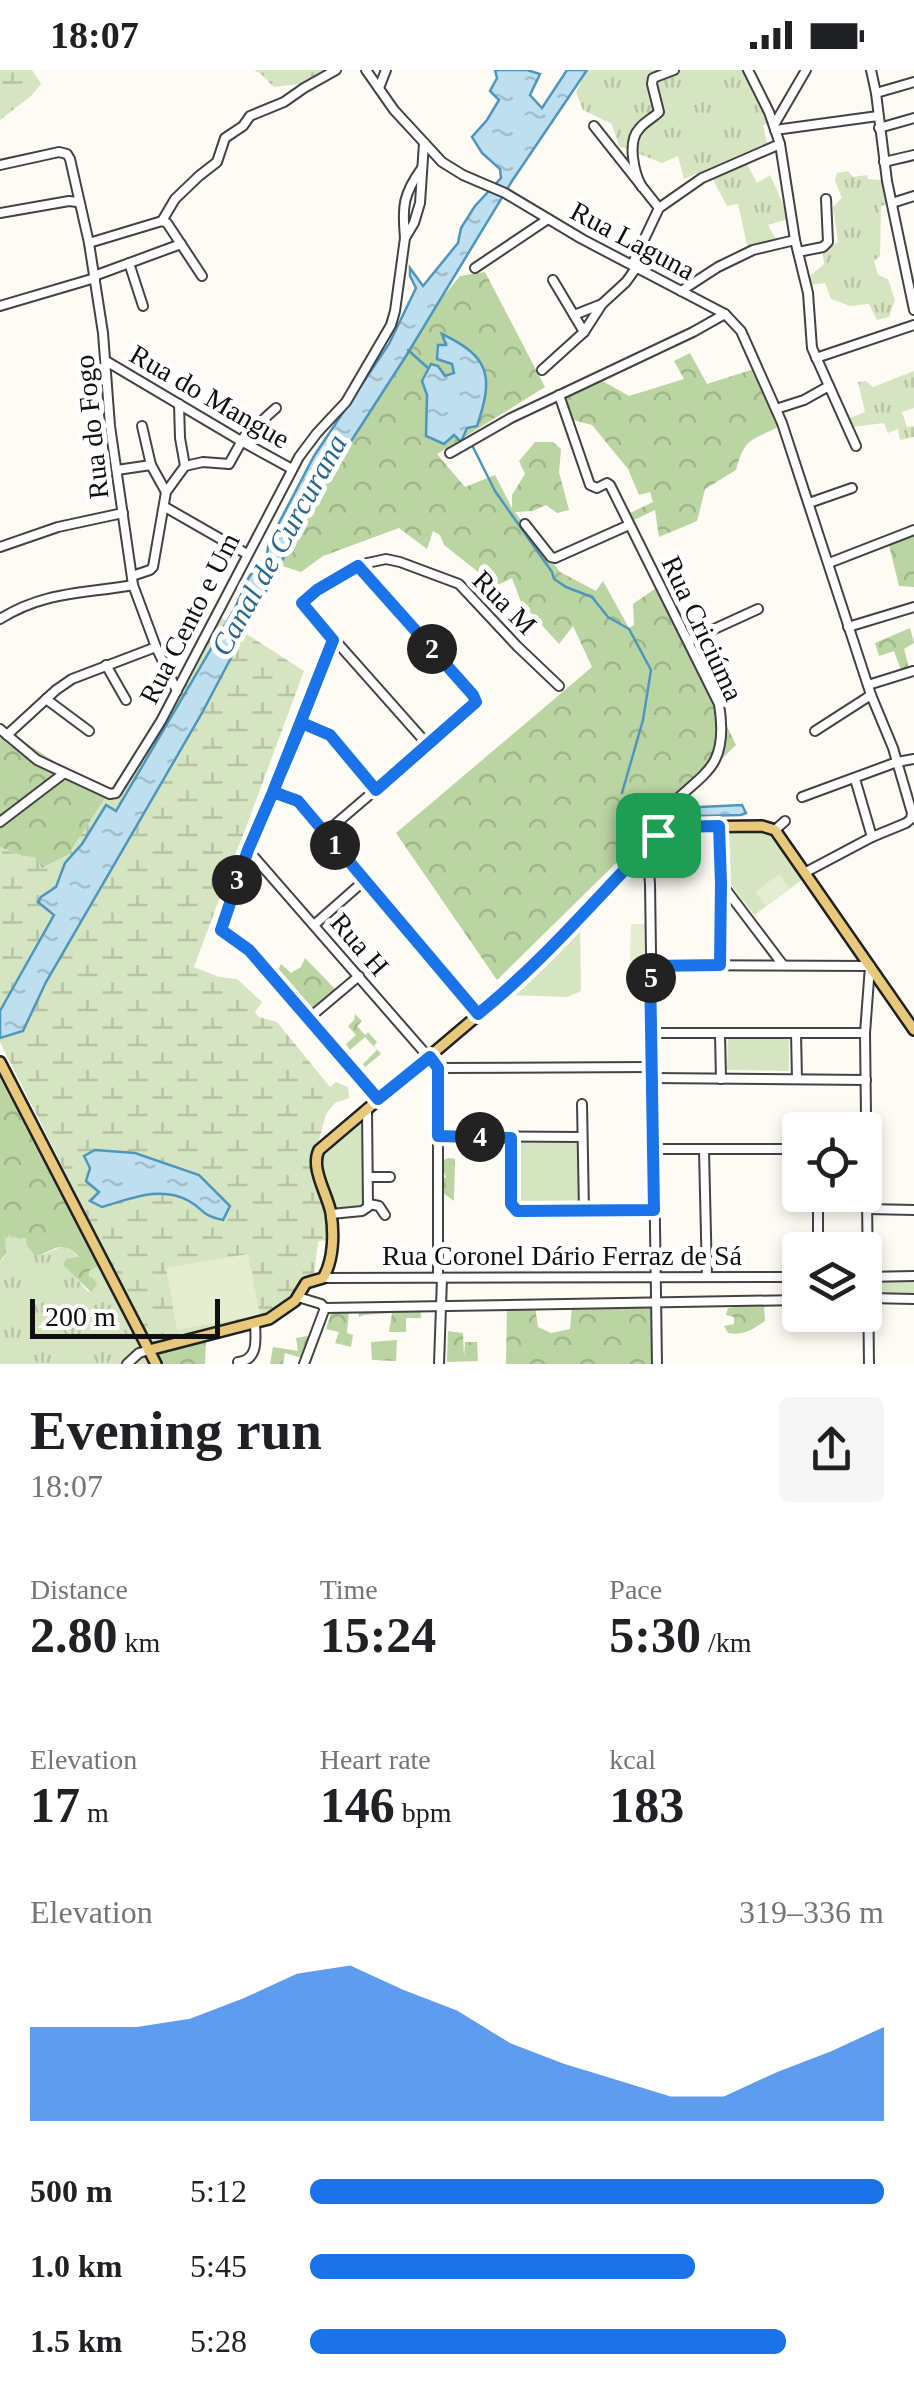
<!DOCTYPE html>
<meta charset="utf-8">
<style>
body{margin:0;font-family:Georgia,serif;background:#f6f6f6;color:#202124;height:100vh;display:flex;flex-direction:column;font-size:38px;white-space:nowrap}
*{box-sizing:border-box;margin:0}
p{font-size:32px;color:#757577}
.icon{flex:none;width:55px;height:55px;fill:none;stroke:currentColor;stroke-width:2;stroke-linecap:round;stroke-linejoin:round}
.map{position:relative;height:1294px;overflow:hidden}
.sheet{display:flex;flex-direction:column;background:#fff;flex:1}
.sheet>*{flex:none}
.controls{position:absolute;left:782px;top:1042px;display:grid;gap:20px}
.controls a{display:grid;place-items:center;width:100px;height:100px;border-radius:10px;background:#fff;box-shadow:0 5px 15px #0003;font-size:50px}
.scale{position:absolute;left:30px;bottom:25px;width:190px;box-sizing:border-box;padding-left:10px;border:5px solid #101010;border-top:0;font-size:28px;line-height:35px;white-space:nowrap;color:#101010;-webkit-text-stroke:8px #fff;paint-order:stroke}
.pin{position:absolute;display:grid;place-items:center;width:85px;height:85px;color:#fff;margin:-42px;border-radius:20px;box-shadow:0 5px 15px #0006}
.km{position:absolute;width:50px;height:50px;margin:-25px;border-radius:50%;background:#222;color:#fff;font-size:28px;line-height:50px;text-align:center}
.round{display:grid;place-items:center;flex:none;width:105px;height:105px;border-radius:10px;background:#f6f6f6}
.head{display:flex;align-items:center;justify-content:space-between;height:170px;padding:0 30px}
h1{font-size:55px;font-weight:700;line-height:75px}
.stats{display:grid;grid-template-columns:repeat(3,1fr);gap:15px;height:170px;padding:10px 30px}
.stats div{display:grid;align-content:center}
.stats b{font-size:50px;font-weight:700}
.stats small{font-size:28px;font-weight:400}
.stats p{font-size:28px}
.chart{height:280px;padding:20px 30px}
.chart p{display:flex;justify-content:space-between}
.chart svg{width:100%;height:180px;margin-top:10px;fill:#1a73e8;opacity:.7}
ul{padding:0 30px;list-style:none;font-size:32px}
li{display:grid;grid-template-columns:160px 120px 1fr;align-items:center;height:75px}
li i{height:25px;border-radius:12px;background:#1a73e8}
.status{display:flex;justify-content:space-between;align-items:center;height:70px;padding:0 50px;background:#fff;direction:ltr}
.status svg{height:28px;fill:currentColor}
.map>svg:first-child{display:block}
.grass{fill:url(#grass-tufts)}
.forest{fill:url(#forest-crowns)}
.wetland{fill:url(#wetland-marsh)}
.park{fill:#d5e5c1}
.pitch{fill:#e5edd1}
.water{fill:url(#water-ripples);stroke:#4e96bd;stroke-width:2.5}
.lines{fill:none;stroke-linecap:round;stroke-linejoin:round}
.stream{stroke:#4e96bd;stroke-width:2.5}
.minor-casing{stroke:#434343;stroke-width:12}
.major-casing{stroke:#212121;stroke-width:14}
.minor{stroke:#fff;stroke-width:8}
.major{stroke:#e8c87a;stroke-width:9}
.route-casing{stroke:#fff;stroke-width:20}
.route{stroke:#1a73e8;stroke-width:12}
.labels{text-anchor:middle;stroke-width:10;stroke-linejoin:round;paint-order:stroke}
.street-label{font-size:28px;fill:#101010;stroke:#fff}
.water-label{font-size:30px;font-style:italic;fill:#276993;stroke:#fff}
</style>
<div class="status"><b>18:07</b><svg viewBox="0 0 49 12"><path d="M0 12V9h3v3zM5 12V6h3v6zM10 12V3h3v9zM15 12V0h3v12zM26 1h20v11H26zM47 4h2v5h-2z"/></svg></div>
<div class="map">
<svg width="914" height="1294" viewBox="0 0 914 1294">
<defs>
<pattern id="grass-tufts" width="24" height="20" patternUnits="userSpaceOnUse" patternTransform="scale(2.5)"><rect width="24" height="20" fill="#d5e5c1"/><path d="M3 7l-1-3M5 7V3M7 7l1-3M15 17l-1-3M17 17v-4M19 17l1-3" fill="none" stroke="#b6c3a5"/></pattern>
<pattern id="forest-crowns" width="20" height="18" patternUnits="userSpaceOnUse" patternTransform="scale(2.5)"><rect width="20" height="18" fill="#bad4a2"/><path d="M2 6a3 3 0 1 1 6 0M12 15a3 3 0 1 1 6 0" fill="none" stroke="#9fb58a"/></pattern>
<pattern id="wetland-marsh" width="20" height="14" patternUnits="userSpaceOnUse" patternTransform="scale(2.5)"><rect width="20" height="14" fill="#d5e5c1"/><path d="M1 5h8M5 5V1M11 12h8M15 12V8" fill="none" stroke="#b6c3a5"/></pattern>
<pattern id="water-ripples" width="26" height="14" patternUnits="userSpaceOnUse" patternTransform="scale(2.5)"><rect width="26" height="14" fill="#bedfef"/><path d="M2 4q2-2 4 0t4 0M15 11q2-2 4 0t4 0" fill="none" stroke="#a2becc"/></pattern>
</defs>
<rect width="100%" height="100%" fill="#fefbf4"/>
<g class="grass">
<polygon points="587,0 745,0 770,53 763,55 767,73 684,109 678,86 662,93 619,76 612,54 583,40 576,22"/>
<polygon points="746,92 757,113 770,105 785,138 788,149 768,155 776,169 748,179 738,134 727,136 711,106"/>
<polygon points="848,101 853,107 867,105 868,109 881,110 887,116 890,134 881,136 880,186 874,191 878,205 888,209 895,230 889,247 877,250 869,234 850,236 831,229 825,213 811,215 810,206 824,194 823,180 838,172 833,137 842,128 835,111 837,103"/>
<polygon points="914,301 914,338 902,342 907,357 914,356 914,367 900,370 898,359 888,363 884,353 852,357 850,348 865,342 858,312 866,311 873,317"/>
<polygon points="8,1165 20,1169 27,1168 42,1185 63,1176 70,1178 79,1188 69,1199 87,1221 91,1222 89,1201 98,1196 148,1294 0,1294 0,1192 3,1189 5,1167"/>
</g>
<g class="forest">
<polygon points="485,202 545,317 437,384 465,417 495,405 512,438 512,425 525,404 519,391 535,372 553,372 561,379 559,402 569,440 557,443 546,435 533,441 515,442 560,502 596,521 603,511 629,558 634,555 633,534 659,516 736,675 497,910 396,763 592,597 573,556 559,574 521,532 512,508 496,516 444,475 440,465 433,461 427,479 399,458 323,486 301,502 279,495 317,424 437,234 460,206"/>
<path d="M690 283 707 314 754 299 778 357C751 371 745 367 736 400L705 419 697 451 659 467 655 440 632 451 630 443 653 432 650 422 639 425 628 399 592 355 573 350 563 327 599 309 629 326 684 309 674 291Z"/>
<polygon points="914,465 914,517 899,516 889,475 883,476"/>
<polygon points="910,558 914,573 904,579 909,598 901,600 894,581 879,586 875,573"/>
<polygon points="0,656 107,726 68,785 42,798 35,788 22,786 0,777"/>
<polygon points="305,888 337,921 314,942 297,921 277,903 281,894 291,903 301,897"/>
<polygon points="355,944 362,951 357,956 365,965 368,962 377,972 374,976 381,984 365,997 363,994 377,980 365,967 350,980 346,974 356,965 348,956 354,950"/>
<path d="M0 1008 98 1196 89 1201V1206L94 1209 97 1214 91 1222 63 1195 66 1189 79 1187C61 1167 55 1182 35 1186L27 1175 26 1168 20 1169 8 1165 5 1167 6 1181 0 1192Z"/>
<polygon points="448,1088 455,1089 454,1131 443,1123 441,1109 446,1107 442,1099 444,1090"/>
<path d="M743 1227 764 1234 765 1251C753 1259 743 1266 728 1263L724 1256 734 1254V1247L726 1245 728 1238 735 1237Z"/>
<polygon points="420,1233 421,1248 406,1248 406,1262 389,1262 392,1243 364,1245 359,1247 358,1240"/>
<polygon points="654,1234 653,1294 506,1294 507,1237 535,1236 538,1257 551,1263 570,1259 572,1235"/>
<polygon points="332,1240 349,1241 347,1263 353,1265 351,1277 335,1273 339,1262 326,1259"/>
<polygon points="448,1261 463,1263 464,1287 465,1272 477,1272 478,1291 447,1292"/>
<polygon points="313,1265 302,1288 285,1283 283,1294 270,1294 273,1277 298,1281 296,1268"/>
<polygon points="206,1270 205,1294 160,1294 153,1281"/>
<polygon points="397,1270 396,1291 372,1290 371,1272"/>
</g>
<g class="wetland">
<polygon points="0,0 32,0 41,14 31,26 0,50"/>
<path d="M254 0H324L299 14 274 17C267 11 263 4 254 0Z"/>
<polygon points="222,548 304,601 194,897 219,907 237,909 262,932 255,942 259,947 277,952 330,1017 336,1012 348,1017 349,1028 335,1033 326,1044 318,1074 312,1081 310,1093 328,1152 327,1170 318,1171 314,1206 304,1211 291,1231 273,1244 153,1277 0,972 0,777 22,786 35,787 42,798 68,785"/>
</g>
<g class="park">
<polygon points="725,754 773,756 810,804 754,845 725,807"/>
<polygon points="580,852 581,921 567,927 505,925"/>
<polygon points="728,966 789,967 789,1001 727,1000"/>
<polygon points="373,1037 369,1141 331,1143 317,1088"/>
<polygon points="582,1067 584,1141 514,1139 511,1068"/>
<rect x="873" y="1205" width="41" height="26"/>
</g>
<g class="pitch">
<polygon points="779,804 790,818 766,836 755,822"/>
<polygon points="631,854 648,854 647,890 630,890"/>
<polygon points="248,1184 260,1245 177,1260 166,1198"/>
</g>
<g class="water">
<polygon points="495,0 527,0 540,4 530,25 542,38 567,0 587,0 512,111 406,286 317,424 202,643 46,912 23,961 0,968 0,941 54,845 38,832 41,827 56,817 65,793 82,774 106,735 116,741 235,538 249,507 267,484 269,472 314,386 389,274 416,218 410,206 410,198 423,216 458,173 461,158 475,136 501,108 500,99 482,83 472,67 487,50 499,30 490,21 497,8"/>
<path d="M442 264C490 287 494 306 477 356L467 358 461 372 454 365 444 374 426 366 427 325 422 311 431 294 438 296 445 306 454 303 452 294 437 289 438 275H446Z"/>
<polygon points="742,735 746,743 741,745 701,746 695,741 700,737"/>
<path d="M95 1080 135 1083 199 1105 230 1136 223 1150C200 1145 205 1140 189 1131 161 1115 130 1129 102 1137L90 1131 99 1122 86 1111 90 1098 84 1086Z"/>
</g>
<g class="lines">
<g class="stream">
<polyline points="408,280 428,298"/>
<polyline points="472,375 495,421 552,502 554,509 566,517 592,527 608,547 629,559 651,600 643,650 622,723"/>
</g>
<defs>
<g id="minor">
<polyline points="366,0 394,40 442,92 463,105 505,123 582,169 725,244 741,261 782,353 871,625 893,678 912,743 911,749 906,753 872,767 806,802"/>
<polyline points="748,0 769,42 780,74 795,170 808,223 812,278 856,376"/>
<polyline points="871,0 876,23 887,111 914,240"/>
<polyline points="379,18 386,0"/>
<polyline points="876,23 914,12"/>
<polyline points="774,55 806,0"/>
<polyline points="594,56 659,138"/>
<polyline points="879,58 914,48"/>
<polyline points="775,60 878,46"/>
<polyline points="884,92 914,85"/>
<polyline points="0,95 59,82 67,84 70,89 89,173 103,263 110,356 133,515 156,577 177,621"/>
<path d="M642 117C634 103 627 72 639 59 644 52 653 48 659 42L652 14 653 8 674 0"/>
<polyline points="892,133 914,126"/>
<polyline points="0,143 69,131 77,132 80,134"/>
<polyline points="162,151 175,129 199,106 217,92 225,68 243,56 250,46 284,32 304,18 336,0"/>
<polyline points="162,151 167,153 202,206"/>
<path d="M405 168C402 137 403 124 422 98"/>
<polyline points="89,173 162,151"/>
<polyline points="798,182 823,177 828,172 826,129"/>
<polyline points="129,193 143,236"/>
<polyline points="632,195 659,138 702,108 780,74"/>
<polyline points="475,198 548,149"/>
<polyline points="94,206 181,174"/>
<polyline points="553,210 584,262"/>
<polyline points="681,221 718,197 753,180 795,170"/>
<polyline points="0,236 95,208"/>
<polyline points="574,245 602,234"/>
<polyline points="816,288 914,255"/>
<polyline points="106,291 241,371 292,399"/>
<polyline points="542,300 584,262 602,234 626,212 636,198"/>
<path d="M559 325 590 415 597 418 607 413 610 415 719 634C722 652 723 674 715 690 701 717 655 734 659 765"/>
<polyline points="776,339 804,330 829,316"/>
<polyline points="142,356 151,395"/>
<polyline points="450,383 511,348 693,262 725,244"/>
<polyline points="185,396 203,392 229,394 244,367 276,338"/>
<polyline points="117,400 151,395 166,422"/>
<polyline points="809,433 852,418"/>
<polyline points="165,437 247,484"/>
<polyline points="525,454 551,487 555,488 629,455"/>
<polyline points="0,477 58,457 123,443"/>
<polyline points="829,493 914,460"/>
<polyline points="132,506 150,500 153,497 166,422 185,396 180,368 179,334"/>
<path d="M0 549C45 521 83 524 133 515"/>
<polyline points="848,557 914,537"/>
<path d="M333 570 302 653 248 780 220 858C228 870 245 876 255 887L378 1029"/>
<polyline points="688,571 758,539"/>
<polyline points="106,595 126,630"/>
<polyline points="868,615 913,601"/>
<polyline points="46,629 89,661"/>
<polyline points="302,653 331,665 376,721"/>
<polyline points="0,659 37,690 110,724 116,723 161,651 299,387 317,363 346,332 391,255 395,241 405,168 414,153 420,133 424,73"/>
<polyline points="815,661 871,625"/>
<polyline points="7,665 56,620 72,609 156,577"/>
<polyline points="428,675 302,533 317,521 358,495 386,489 400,492 459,514 517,576 559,616"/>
<polyline points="855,709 872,767"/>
<polyline points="273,722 298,731 304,737 478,944"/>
<polyline points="802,727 897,692 914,689"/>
<polyline points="0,752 63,704"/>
<polyline points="719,756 721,813 720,895"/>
<polyline points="775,760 785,751"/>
<polyline points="325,763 428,675 476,630 358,495"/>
<polyline points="647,778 650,814 657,1294"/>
<polyline points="248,780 438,998"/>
<polyline points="721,813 783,895"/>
<polyline points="314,855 365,810"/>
<polyline points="651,895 870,896 865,963 869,1294"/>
<polyline points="309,948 359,906"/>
<polyline points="651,963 865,963"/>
<polyline points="796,963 797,1009"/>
<polyline points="720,964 721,1009"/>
<polyline points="438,998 651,997"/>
<polyline points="652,1008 866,1010"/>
<polyline points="582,1034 584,1141"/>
<polyline points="438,1066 582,1067"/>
<polyline points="511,1067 511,1134 517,1141 654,1140"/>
<polyline points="653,1079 800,1079"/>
<polyline points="704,1080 707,1207"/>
<polyline points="369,1107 390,1107"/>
<polyline points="369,1134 379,1136 385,1145"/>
<polyline points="868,1139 914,1140"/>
<polyline points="331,1144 362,1141 368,1137 367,1039"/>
<polyline points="818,1180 818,1125"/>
<polyline points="865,1207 914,1206"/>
<polyline points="323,1208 800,1207"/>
<polyline points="438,1208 438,998"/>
<polyline points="298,1227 321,1234 325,1238 304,1294"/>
<polyline points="869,1228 914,1229"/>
<polyline points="325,1238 800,1230"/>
<path d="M238 1292C258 1290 256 1271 255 1254"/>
<polyline points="127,1294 139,1283 149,1280"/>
<polyline points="439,1294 442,1208"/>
</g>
<g id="major">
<polyline points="0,992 156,1294"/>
<path d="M149 1280 269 1249 295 1231 306 1213 323 1208C334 1190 334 1163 331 1143 327 1123 310 1098 319 1080L497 929 581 847 659 765 676 757 762 756 775 760 914 960"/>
</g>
</defs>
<use href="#minor" class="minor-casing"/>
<use href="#major" class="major-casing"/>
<use href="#minor" class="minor"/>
<use href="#major" class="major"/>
</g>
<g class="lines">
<defs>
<path id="route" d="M658 765C599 825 544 891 478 944L298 731 273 722 333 570 302 533 317 520 358 496 473 625 476 632 376 720 330 665 302 653 276 714 273 722 248 780 221 860 249 880 378 1029 430 987 438 998V1066L511 1068V1134L517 1141 654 1140 650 896 720 895 721 813 719 756 676 757 658 765"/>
</defs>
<use href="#route" class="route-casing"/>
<use href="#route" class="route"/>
</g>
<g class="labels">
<g class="street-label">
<text transform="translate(633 170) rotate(28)" y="10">Rua Laguna</text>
<text transform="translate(210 326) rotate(30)" y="10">Rua do Mangue</text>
<text transform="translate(91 357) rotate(-96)" y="10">Rua do Fogo</text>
<text transform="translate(505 532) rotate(45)" y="10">Rua M</text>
<text transform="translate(189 548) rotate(-63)" y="10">Rua Cento e Um</text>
<text transform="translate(703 558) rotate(65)" y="10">Rua Criciúma</text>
<text transform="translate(360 874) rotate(49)" y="10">Rua H</text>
<text x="562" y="1195">Rua Coronel Dário Ferraz de Sá</text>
</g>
<g class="water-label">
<text transform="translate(279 475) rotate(-61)" y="10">Canal de Curcurana</text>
</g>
</g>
</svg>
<div class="controls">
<a><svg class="icon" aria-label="locate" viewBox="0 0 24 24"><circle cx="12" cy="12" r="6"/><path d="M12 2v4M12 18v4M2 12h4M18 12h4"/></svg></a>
<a><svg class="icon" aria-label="layers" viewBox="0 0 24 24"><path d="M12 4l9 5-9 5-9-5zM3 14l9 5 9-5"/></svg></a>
</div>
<div class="scale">200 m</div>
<div class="pin" style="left:658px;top:765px;background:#1e9e55"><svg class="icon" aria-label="arrive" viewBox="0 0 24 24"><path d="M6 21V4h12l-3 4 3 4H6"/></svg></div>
<b class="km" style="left:335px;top:775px">1</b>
<b class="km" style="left:432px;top:579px">2</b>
<b class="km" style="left:237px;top:810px">3</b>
<b class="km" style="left:480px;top:1067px">4</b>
<b class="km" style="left:651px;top:908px">5</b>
</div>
<section class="sheet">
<div class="head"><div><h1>Evening run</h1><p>18:07</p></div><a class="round"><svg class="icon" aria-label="share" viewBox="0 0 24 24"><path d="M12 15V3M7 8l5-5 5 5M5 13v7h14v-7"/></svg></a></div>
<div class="stats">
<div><p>Distance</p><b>2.80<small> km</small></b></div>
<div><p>Time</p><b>15:24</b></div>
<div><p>Pace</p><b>5:30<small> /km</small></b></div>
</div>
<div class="stats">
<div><p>Elevation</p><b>17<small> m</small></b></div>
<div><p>Heart rate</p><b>146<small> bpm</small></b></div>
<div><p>kcal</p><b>183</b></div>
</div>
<div class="chart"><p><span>Elevation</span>319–336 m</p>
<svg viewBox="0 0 160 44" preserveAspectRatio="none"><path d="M0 44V21L10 21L20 21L30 19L40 14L50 8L60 6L70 12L80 17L90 25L100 30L110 34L120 38L130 38L140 32L150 27L160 21V44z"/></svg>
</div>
<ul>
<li><b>500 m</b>5:12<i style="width:100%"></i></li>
<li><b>1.0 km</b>5:45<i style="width:67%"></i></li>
<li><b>1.5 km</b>5:28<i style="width:83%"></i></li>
</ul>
</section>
